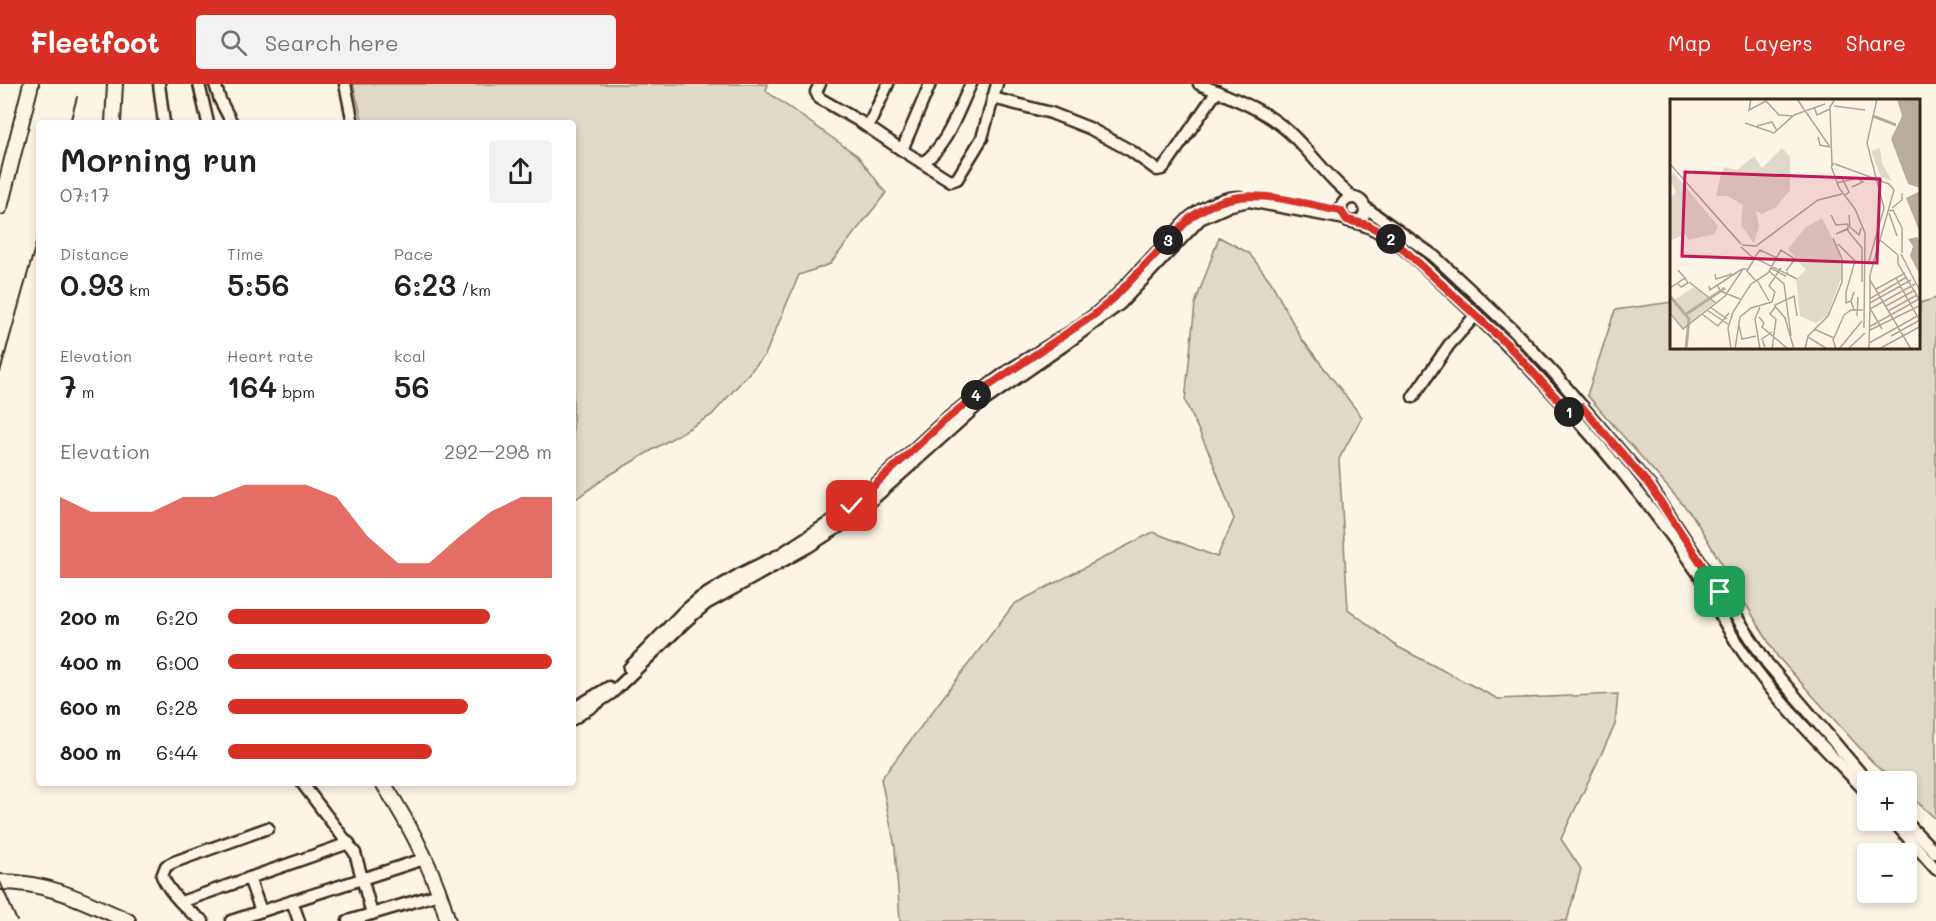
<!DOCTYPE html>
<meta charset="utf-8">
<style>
body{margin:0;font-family:Mali,sans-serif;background:#f2f2f2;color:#202124;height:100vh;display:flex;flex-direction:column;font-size:22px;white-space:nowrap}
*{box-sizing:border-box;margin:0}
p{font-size:20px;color:#757577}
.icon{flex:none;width:33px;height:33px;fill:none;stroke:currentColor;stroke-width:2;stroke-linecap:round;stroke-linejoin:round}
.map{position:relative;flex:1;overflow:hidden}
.side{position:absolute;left:36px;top:36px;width:540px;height:666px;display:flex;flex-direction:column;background:#fff;border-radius:6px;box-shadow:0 3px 9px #0003}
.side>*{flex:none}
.tools{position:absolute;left:1857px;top:687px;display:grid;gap:12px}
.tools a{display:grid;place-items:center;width:60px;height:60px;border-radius:6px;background:#fff;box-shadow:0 3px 9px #0003;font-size:30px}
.pin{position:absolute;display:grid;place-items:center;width:51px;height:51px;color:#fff;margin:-26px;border-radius:12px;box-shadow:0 3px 9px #0006}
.km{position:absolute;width:30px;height:30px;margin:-15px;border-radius:50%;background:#222;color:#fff;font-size:16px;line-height:30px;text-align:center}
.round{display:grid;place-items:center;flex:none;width:63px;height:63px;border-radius:6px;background:#f2f2f2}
.head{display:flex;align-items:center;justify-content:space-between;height:102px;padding:0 24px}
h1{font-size:33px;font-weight:600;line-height:45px}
.metrics{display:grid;grid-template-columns:repeat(3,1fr);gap:9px;height:102px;padding:6px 24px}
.metrics div{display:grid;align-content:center}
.metrics b{font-size:30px;font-weight:600}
.metrics small{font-size:16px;font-weight:400}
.metrics p{font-size:16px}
.chart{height:168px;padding:12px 24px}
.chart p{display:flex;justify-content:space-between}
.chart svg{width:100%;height:108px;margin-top:6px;fill:#d93025;opacity:.7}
ul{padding:0 24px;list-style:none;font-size:20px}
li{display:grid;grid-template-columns:96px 72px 1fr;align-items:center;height:45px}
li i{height:15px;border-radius:8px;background:#d93025}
header{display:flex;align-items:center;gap:36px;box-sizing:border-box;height:84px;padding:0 30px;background:#d93025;color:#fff}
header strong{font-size:28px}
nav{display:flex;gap:33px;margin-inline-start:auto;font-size:21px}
.search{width:420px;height:54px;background:#f2f2f2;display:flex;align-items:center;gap:15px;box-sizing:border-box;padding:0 21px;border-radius:6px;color:#757577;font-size:22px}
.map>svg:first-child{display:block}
.green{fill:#e0d8c8;stroke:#8e8173;stroke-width:1.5}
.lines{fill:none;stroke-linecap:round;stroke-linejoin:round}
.minor-casing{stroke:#3b2a1e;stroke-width:15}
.major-casing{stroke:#3b2a1e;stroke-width:18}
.minor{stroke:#fcf5e5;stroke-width:10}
.major{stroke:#fcf5e5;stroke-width:14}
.rail{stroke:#3b2a1e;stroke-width:2}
.route-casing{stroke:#fff;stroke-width:12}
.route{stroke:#d93025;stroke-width:8}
.inset-river{fill:none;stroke:#b7ad9e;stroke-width:3}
.inset-road{fill:none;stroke:#afa495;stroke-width:1.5}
.view{fill:#c2185b;fill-opacity:0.15;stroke:#c2185b;stroke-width:3}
.inset-edge{fill:none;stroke:#3b2a1e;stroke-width:3}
</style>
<header>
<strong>Fleetfoot</strong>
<div class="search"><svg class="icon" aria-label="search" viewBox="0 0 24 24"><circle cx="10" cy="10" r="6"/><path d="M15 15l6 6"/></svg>Search here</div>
<nav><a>Map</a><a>Layers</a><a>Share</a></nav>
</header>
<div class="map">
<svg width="1936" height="837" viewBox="0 0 1936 837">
<rect width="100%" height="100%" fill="#fcf5e5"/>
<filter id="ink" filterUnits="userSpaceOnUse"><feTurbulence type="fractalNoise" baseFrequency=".0167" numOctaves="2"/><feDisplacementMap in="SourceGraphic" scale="12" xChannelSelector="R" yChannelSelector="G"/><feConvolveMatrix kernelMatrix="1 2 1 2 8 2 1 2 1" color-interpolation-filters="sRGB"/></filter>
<g filter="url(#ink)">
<g class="green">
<polygon points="353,0 768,0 766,7 858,72 886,109 830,180 799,191 765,271 712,331 608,392 573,417 573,39 363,39"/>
<polygon points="1219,153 1249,169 1271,198 1301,254 1362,333 1339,375 1348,525 1398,563 1498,615 1618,610 1615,641 1561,755 1581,785 1567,837 900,837 895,763 881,695 1014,520 1153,448 1217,473 1234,435 1211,373 1185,317 1195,220"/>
<polygon points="1936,214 1936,735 1907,709 1906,698 1894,697 1875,681 1777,572 1693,432 1587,311 1615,226 1672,218 1672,264 1920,264 1920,219"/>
</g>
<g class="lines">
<defs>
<g id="minor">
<polyline points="159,0 164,39"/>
<polyline points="199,0 208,39"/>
<polyline points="215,0 220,16 232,39"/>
<polyline points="345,0 353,39"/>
<polyline points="820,0 816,8 819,14 859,37 902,66 951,97 957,95 982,54 997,0"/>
<path d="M1199 0C1230 13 1264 25 1289 48 1312 69 1329 96 1354 114"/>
<polyline points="993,14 1051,29 1089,44 1131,67 1157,86 1162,85 1168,78 1217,7"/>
<polyline points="868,43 888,0"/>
<polyline points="902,66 930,0"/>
<path d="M923 79C949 59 957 28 971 0"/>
<circle cx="1353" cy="126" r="12"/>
<polyline points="1366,124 1434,172 1513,246 1554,289 1650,402 1767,579 1868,698"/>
<path d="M1354 138C1392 148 1421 180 1449 206 1543 292 1628 387 1700 492 1708 504 1714 519 1721 532 1730 549 1741 566 1753 582 1787 628 1829 668 1868 710"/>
<polyline points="1413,313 1449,261 1476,231"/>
<path d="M629 584 683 528 700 514 740 490 779 471 833 436 852 422 942 339 981 307 1009 286 1075 245 1094 231 1114 214 1190 133C1205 122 1221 113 1240 113"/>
<polyline points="573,625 609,603"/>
<polyline points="573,635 612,609 686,537 706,520 808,463 851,435 978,321 1063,262 1120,220 1200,135 1231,121 1249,117 1345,135"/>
<polyline points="302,699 355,769 372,830"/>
<polyline points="1892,736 1936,785"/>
<polyline points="1904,736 1936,769"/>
<polyline points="249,794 261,827"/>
<polyline points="292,817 299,837"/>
<polyline points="181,818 349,759"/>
<path d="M203 837C187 827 170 809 162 792L166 782 174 778 268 744"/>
<polyline points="231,837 424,775"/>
<polyline points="348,837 439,810"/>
</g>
<g id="major">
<polyline points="113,39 115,0"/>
<polyline points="0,123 31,0"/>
<path d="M383 699C410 741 435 789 448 837"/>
<path d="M0 798C49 798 84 817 128 837"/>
</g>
</defs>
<use href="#minor" class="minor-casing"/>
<use href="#major" class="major-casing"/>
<use href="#minor" class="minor"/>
<use href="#major" class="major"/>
<g class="rail">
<polyline points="70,39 77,13"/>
<polyline points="0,288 39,149"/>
<polyline points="0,798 17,837"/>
</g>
</g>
</g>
<g class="lines" filter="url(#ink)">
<defs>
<path id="route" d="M852 422 942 339 981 307 1094 231 1114 214 1190 134C1240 96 1286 117 1341 127L1347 136 1368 141 1388 152 1422 182 1508 261 1572 331 1582 323 1650 402 1720 508"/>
</defs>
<use href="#route" class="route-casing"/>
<use href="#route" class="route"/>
</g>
<g transform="translate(1670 15)">
<rect width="250" height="250" fill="#fcf5e5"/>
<path d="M112 49 120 58V91L106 108 92 115 86 112 89 128 84 144 71 126 73 106 58 97H46L50 79 54 68 67 71 84 57 92 69ZM210 49 212 64 222 82 211 78 201 52ZM3 73 48 127 45 135 19 141 15 135 0 142V99L6 93 0 81ZM152 119 169 152 172 177 157 217 146 224 130 217 126 180 136 171 118 150 136 128ZM24 188 45 203 13 230 0 212V204Z" fill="#e0d8c8"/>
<path d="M227 0H250V89L238 85 221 40 232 17ZM250 92V134L236 99ZM247 138 250 143V176L240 157 243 147 238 140Z" fill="#b7ad9e"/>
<path class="inset-river" d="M203 17 226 26M0 197 19 220 16 250M15 216 55 189"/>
<path class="inset-road" d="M81 0 79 11 96 2 109 16 123 17M127 0 160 48M164 7 195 11M144 8 147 16 160 10M75 24 104 34 124 16 155 5M87 27 102 23 107 32M148 38 150 46 160 48M164 64 162 67 160 8 165 0M0 65 71 145M165 65 219 85 224 91 200 176V211M161 67 169 89 185 110 195 134 194 229M172 79 179 93 174 97M167 84 187 79 193 83 182 88M222 109 232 101V94M219 112 223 111 232 129V154M219 114 227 137M161 116 166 126 178 125V132L192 149M179 116 180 128 189 136 191 129M177 130 166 135 178 130M210 141 228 156M168 145 185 162 176 193V204L181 202M72 146 86 147 148 101 172 95M71 148 81 157 127 180M192 149V183M231 155 251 194M228 156V165L249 200M84 159 90 151 107 159M85 159 77 172 86 182M199 162 214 109 197 44 207 0M101 169 115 177 118 173M99 172 114 185 121 237M45 175 46 180 62 175M226 179 251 224M87 181 99 202M200 181 241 250M19 183 46 204M7 184 11 188 18 184 15 179M39 187 40 191 72 170M48 187 50 192 70 200M0 189 15 179 8 171M206 190 235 174M201 199 237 178M102 203 105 193 99 187 111 169M200 204 241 181M104 206 116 220M105 206 124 197 127 217M216 207 245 191M40 208 57 220M200 210 245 185M37 211 59 226M184 211 181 202 184 193M201 211 212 230M218 212 247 196M0 214 13 230 55 197 73 170H78M32 215 48 227 59 214M187 217 188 198M89 218 94 224 92 228 118 250M115 219 124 250M69 227 72 240 86 237M199 228 251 199M144 230 164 239M200 231 251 206M221 237 250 221M138 238 157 250M199 244 251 215M95 248 92 240 102 233M61 250 58 229 63 213 81 185 98 174 111 151 125 160 116 172M65 250 70 218 81 209 102 203M90 250 85 220 90 208M102 250 106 220 100 215 106 207M135 250 138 237 158 217 172 183V160L163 139M166 250 163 241 174 216 181 211H193M169 250 192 222M178 250 195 234M199 250 200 208M209 250 251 227"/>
<path class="view" d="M15 73 210 80 207 164 12 157Z"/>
<rect width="250" height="250" class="inset-edge"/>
</g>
</svg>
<div class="tools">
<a>+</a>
<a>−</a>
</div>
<div class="pin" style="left:1720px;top:508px;background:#1e9e55"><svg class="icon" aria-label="arrive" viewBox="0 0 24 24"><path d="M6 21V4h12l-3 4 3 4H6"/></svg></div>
<div class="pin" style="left:852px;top:422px;background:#d93025"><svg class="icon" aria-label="check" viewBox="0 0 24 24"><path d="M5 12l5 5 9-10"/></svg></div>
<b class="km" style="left:1569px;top:328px">1</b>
<b class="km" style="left:1391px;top:155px">2</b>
<b class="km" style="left:1168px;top:156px">3</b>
<b class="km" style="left:976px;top:311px">4</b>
<section class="side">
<div class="head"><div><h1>Morning run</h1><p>07:17</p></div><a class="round"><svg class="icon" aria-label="share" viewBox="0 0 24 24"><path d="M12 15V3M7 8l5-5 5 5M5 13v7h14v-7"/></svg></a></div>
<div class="metrics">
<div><p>Distance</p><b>0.93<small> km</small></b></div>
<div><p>Time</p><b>5:56</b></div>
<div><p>Pace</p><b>6:23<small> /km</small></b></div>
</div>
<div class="metrics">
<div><p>Elevation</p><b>7<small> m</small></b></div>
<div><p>Heart rate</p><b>164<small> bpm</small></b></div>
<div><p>kcal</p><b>56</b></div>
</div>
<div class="chart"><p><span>Elevation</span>292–298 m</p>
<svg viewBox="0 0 160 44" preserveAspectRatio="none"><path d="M0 44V11L10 17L20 17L30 17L40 11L50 11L60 6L70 6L80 6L90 11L100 27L110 38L120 38L130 27L140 17L150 11L160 11V44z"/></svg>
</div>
<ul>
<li><b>200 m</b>6:20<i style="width:81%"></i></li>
<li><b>400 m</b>6:00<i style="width:100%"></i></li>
<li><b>600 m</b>6:28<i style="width:74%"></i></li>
<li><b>800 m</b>6:44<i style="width:63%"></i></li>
</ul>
</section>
</div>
